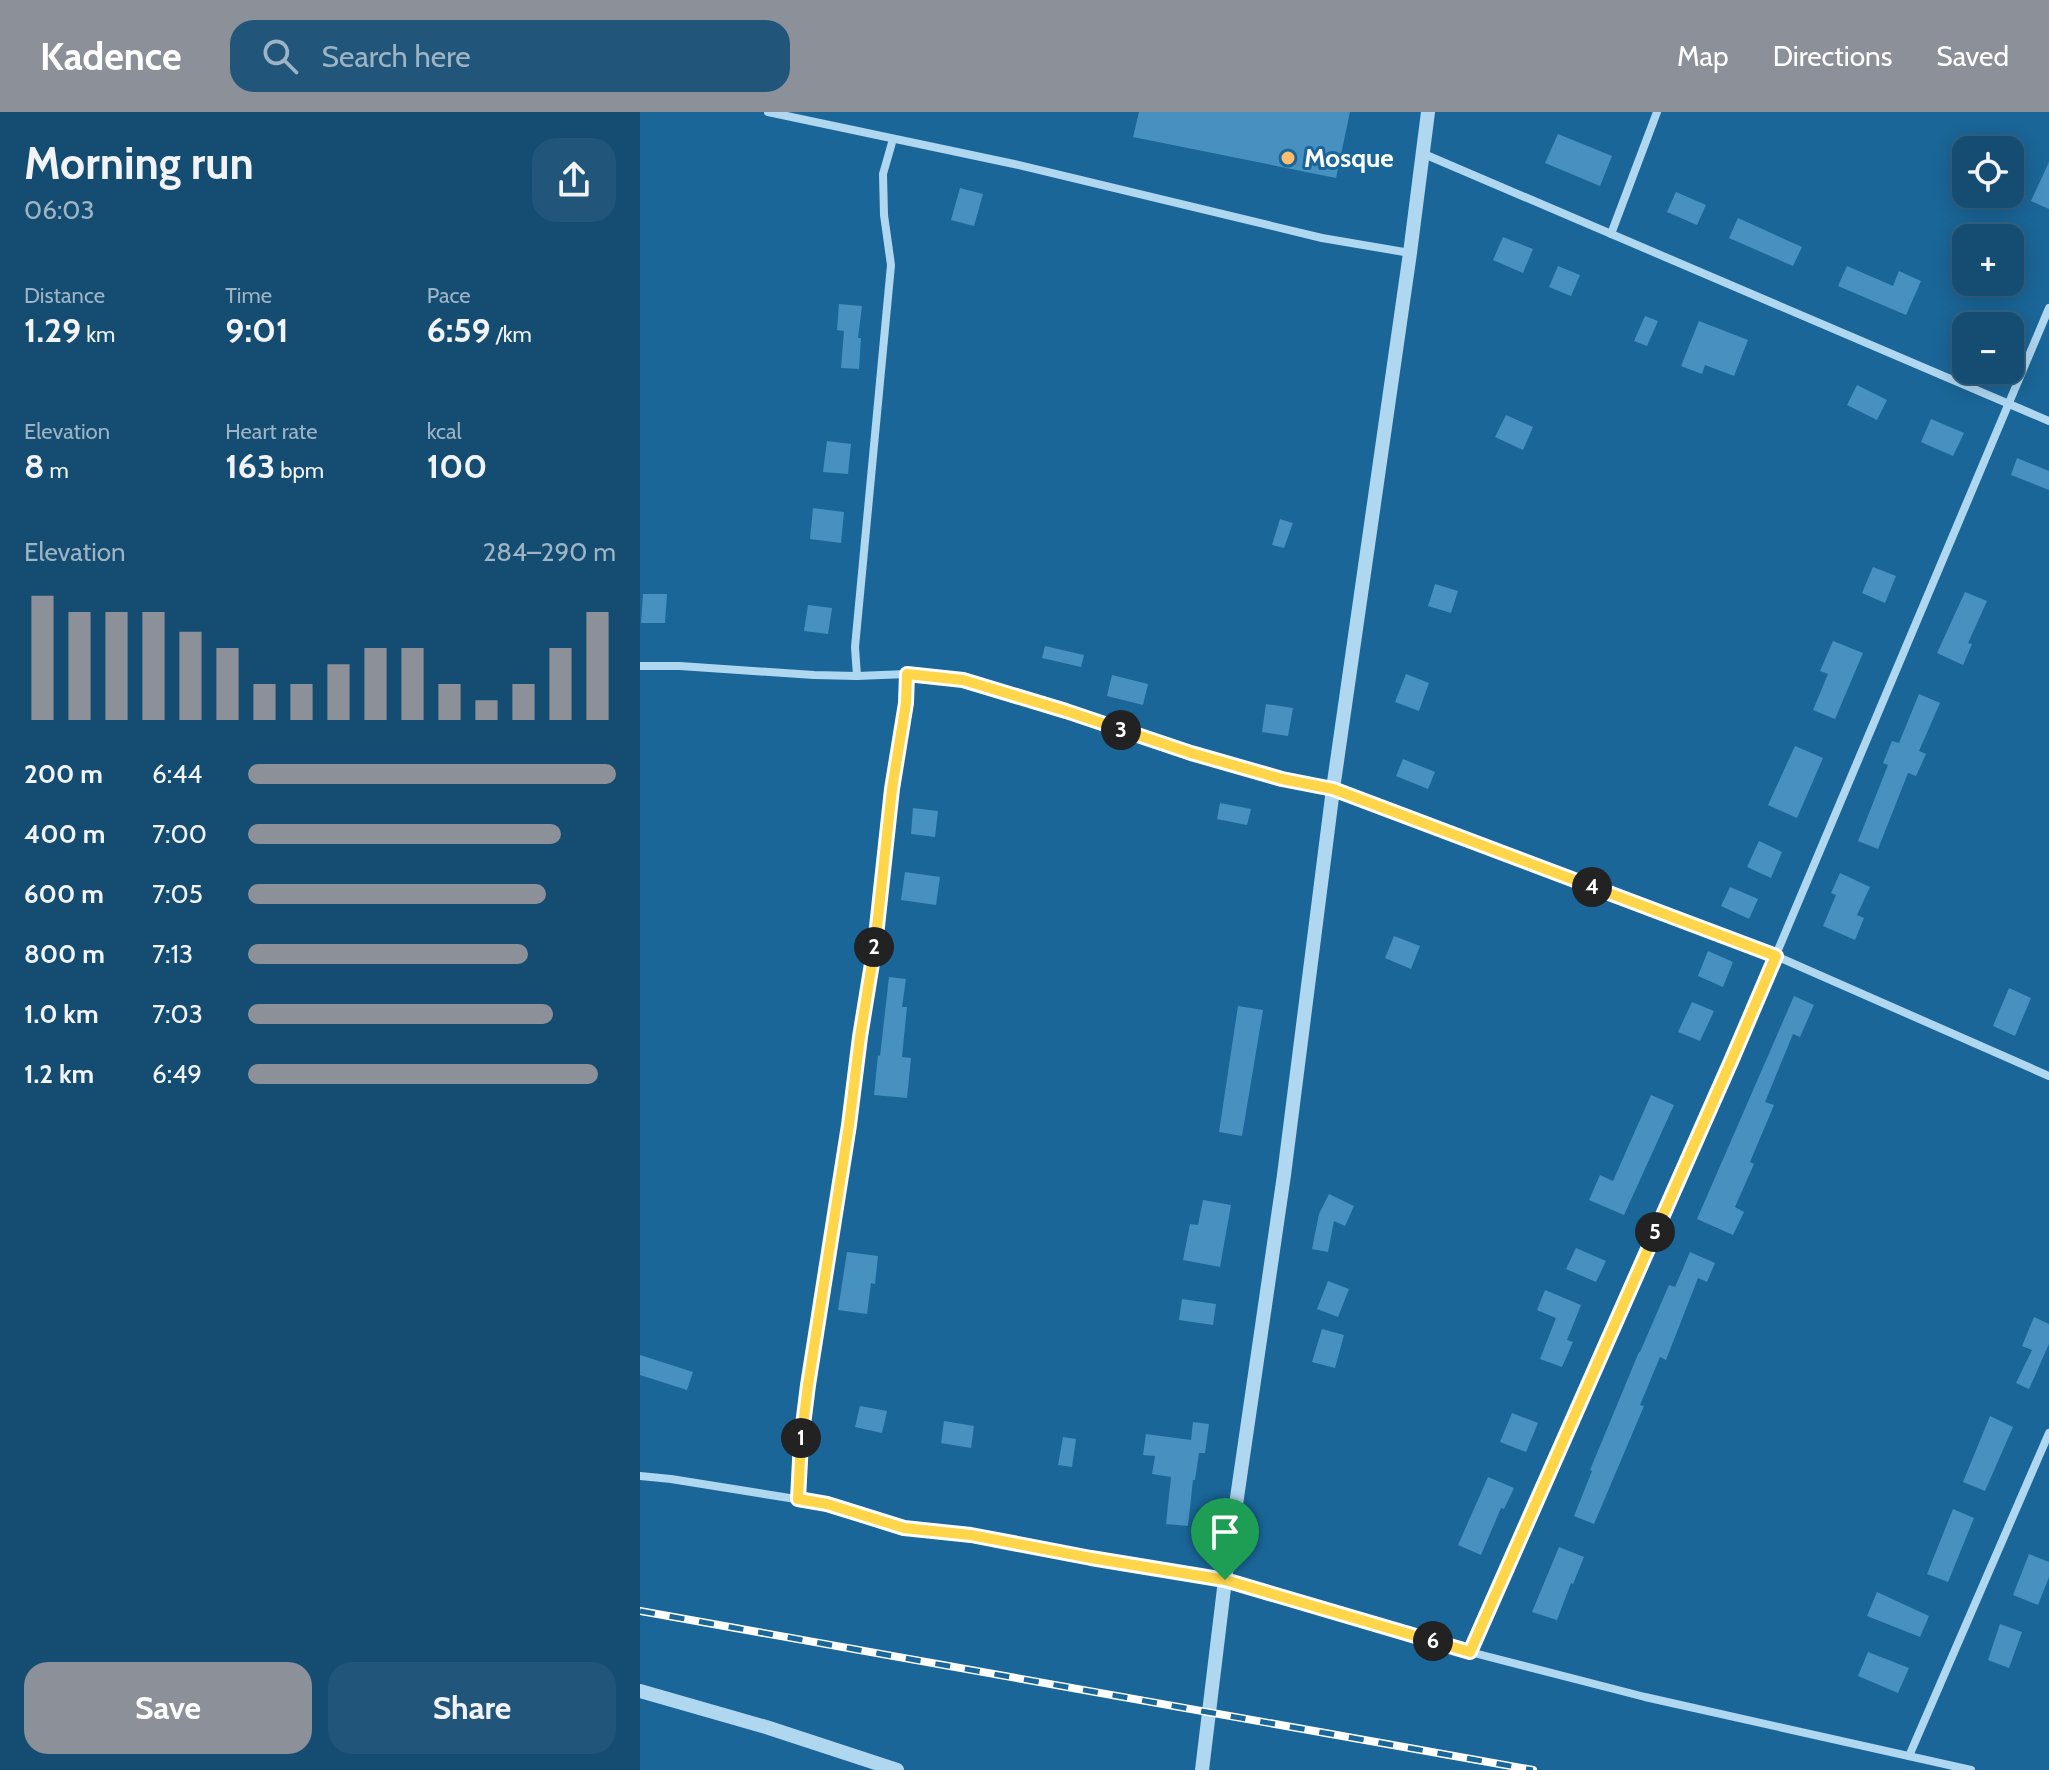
<!DOCTYPE html>
<meta charset="utf-8">
<style>
body{margin:0;font-family:Cabin,sans-serif;background:#21567a;color:#f1f3f6;height:100vh;display:flex;flex-direction:column;font-size:30px;white-space:nowrap}
*{box-sizing:border-box;margin:0}
p{font-size:26px;color:#9db4c4}
.icon{flex:none;width:44px;height:44px;fill:none;stroke:currentColor;stroke-width:2;stroke-linecap:round;stroke-linejoin:round}
.map{position:relative;flex:1;overflow:hidden}
.sheet{display:flex;flex-direction:column;background:#144c72;width:640px}
.sheet>*{flex:none}
.tools{position:absolute;left:1312px;top:24px;display:grid;gap:16px}
.tools a{display:grid;place-items:center;width:72px;height:72px;border-radius:16px;background:#144c72;box-shadow:0 4px 20px #0003,0 0 0 2px #336384;font-size:40px}
.pin{position:absolute;display:grid;place-items:center;width:68px;height:68px;color:#fff;margin:-82px -34px;border-radius:50% 50% 50% 0;rotate:-45deg;box-shadow:0 0 8px #0007}
.pin .icon{rotate:45deg}
.km{position:absolute;width:40px;height:40px;margin:-20px;border-radius:50%;background:#222;color:#fff;font-size:22px;line-height:40px;text-align:center}
.round{display:grid;place-items:center;flex:none;width:84px;height:84px;border-radius:24px;background:#21567a}
.headline{display:flex;align-items:center;justify-content:space-between;height:136px;padding:0 24px}
h1{font-size:44px;font-weight:700;line-height:60px}
.metrics{display:grid;grid-template-columns:repeat(3,1fr);gap:12px;height:136px;padding:8px 24px}
.metrics div{display:grid;align-content:center}
.metrics b{font-size:34px;font-weight:700}
.metrics small{font-size:22px;font-weight:400}
.metrics p{font-size:22px}
.chart{height:224px;padding:16px 24px}
.chart p{display:flex;justify-content:space-between}
.chart svg{width:100%;height:144px;margin-top:8px;stroke:#8c9099;stroke-width:6}
.primary-button{display:flex;gap:16px;margin-top:auto;padding:16px 24px}
.primary-button a{flex:1;height:92px;border-radius:24px;background:#8c9099;color:#fff;font-size:32px;font-weight:700;line-height:92px;text-align:center}
.primary-button a+a{background:#21567a;color:#f1f3f6}
ul{padding:0 24px;list-style:none;font-size:26px}
li{display:grid;grid-template-columns:128px 96px 1fr;align-items:center;height:60px}
li i{height:20px;border-radius:10px;background:#8c9099}
header{display:flex;align-items:center;gap:48px;box-sizing:border-box;height:112px;padding:0 40px;background:#8c9099;color:#fff}
header strong{font-size:38px}
nav{display:flex;gap:44px;margin-inline-start:auto;font-size:28px}
.search{width:560px;height:72px;background:#21567a;display:flex;align-items:center;gap:20px;box-sizing:border-box;padding:0 28px;border-radius:24px;color:#9db4c4;font-size:30px}
main{display:flex;flex:1;min-height:0}
.map>svg:first-child{display:block}
.building{fill:#4791c0}
.lines{fill:none;stroke-linecap:round;stroke-linejoin:round}
.minor{stroke:#afd7f0;stroke-width:8}
.tertiary{stroke:#afd7f0;stroke-width:14}
.rail-casing{stroke:#fff;stroke-width:8}
.rail{stroke:#1a6698;stroke-width:5;stroke-dasharray:15;stroke-linecap:butt}
.route-casing{stroke:#fff;stroke-width:16}
.route{stroke:#ffd54a;stroke-width:10}
.poi-dot{fill:#ffbd6e;stroke:#1a6698;stroke-width:3}
.labels{text-anchor:middle;stroke-width:6;stroke-linejoin:round;paint-order:stroke}
.poi-label{font-size:26px;font-weight:bold;fill:#fff;stroke:#1a6698;text-anchor:start}
</style>
<header>
<strong>Kadence</strong>
<div class="search"><svg class="icon" aria-label="search" viewBox="0 0 24 24"><circle cx="10" cy="10" r="6"/><path d="M15 15l6 6"/></svg>Search here</div>
<nav><a>Map</a><a>Directions</a><a>Saved</a></nav>
</header>
<main>
<section class="sheet">
<div class="headline"><div><h1>Morning run</h1><p>06:03</p></div><a class="round"><svg class="icon" aria-label="share" viewBox="0 0 24 24"><path d="M12 15V3M7 8l5-5 5 5M5 13v7h14v-7"/></svg></a></div>
<div class="metrics">
<div><p>Distance</p><b>1.29<small> km</small></b></div>
<div><p>Time</p><b>9:01</b></div>
<div><p>Pace</p><b>6:59<small> /km</small></b></div>
</div>
<div class="metrics">
<div><p>Elevation</p><b>8<small> m</small></b></div>
<div><p>Heart rate</p><b>163<small> bpm</small></b></div>
<div><p>kcal</p><b>100</b></div>
</div>
<div class="chart"><p><span>Elevation</span>284–290 m</p>
<svg viewBox="0 0 160 44" preserveAspectRatio="none"><path d="M5 44V6M15 44V11M25 44V11M35 44V11M45 44V17M55 44V22M65 44V33M75 44V33M85 44V27M95 44V22M105 44V22M115 44V33M125 44V38M135 44V33M145 44V22M155 44V11"/></svg>
</div>
<ul>
<li><b>200 m</b>6:44<i style="width:100%"></i></li>
<li><b>400 m</b>7:00<i style="width:85%"></i></li>
<li><b>600 m</b>7:05<i style="width:81%"></i></li>
<li><b>800 m</b>7:13<i style="width:76%"></i></li>
<li><b>1.0 km</b>7:03<i style="width:83%"></i></li>
<li><b>1.2 km</b>6:49<i style="width:95%"></i></li>
</ul>
<div class="primary-button"><a>Save</a><a>Share</a></div>
</section>
<div class="map">
<svg width="1409" height="1658" viewBox="0 0 1409 1658">
<rect width="100%" height="100%" fill="#1a6698"/>
<g class="building">
<polygon points="499,0 710,0 696,66 493,25"/>
<polygon points="918,22 972,44 960,74 905,51"/>
<polygon points="1409,50 1409,97 1391,89"/>
<polygon points="320,76 343,82 334,114 311,108"/>
<polygon points="1036,80 1066,93 1057,113 1027,100"/>
<polygon points="1098,106 1162,135 1153,154 1089,126"/>
<polygon points="863,125 893,137 883,161 853,148"/>
<polygon points="918,154 940,163 931,184 909,175"/>
<polygon points="1207,154 1253,174 1259,159 1281,169 1266,203 1198,174"/>
<polygon points="199,192 222,194 218,226 221,226 219,257 201,256 204,219 197,218"/>
<polygon points="1005,204 1018,209 1007,234 994,229"/>
<polygon points="1059,209 1108,228 1094,264 1065,253 1062,262 1041,254"/>
<polygon points="1217,273 1247,288 1237,308 1207,293"/>
<polygon points="866,303 893,315 883,338 855,325"/>
<polygon points="1291,307 1324,321 1313,344 1281,330"/>
<polygon points="187,329 211,332 208,362 183,360"/>
<polygon points="1377,346 1409,359 1409,378 1371,363"/>
<polygon points="173,396 204,400 201,431 170,427"/>
<polygon points="640,407 653,411 644,436 632,433"/>
<polygon points="1233,455 1256,464 1245,491 1222,481"/>
<polygon points="795,472 818,479 811,501 788,494"/>
<polygon points="1325,480 1347,489 1328,531 1332,532 1323,553 1297,541"/>
<polygon points="3,482 27,482 25,511 1,511"/>
<polygon points="168,493 192,496 188,522 164,519"/>
<polygon points="1193,529 1223,541 1195,607 1173,598 1188,562 1180,559"/>
<polygon points="405,534 444,543 441,555 402,546"/>
<polygon points="766,562 789,571 779,599 755,590"/>
<polygon points="472,563 508,572 503,593 467,584"/>
<polygon points="1279,582 1300,591 1279,639 1286,642 1276,664 1268,661 1238,737 1218,729 1248,653 1243,651 1252,629 1259,631"/>
<polygon points="626,592 653,596 648,624 622,620"/>
<polygon points="1155,634 1183,646 1157,706 1128,693"/>
<polygon points="763,647 795,660 788,677 756,664"/>
<polygon points="580,691 611,697 607,713 577,707"/>
<polygon points="273,696 298,699 295,725 271,722"/>
<polygon points="1119,729 1142,740 1131,766 1107,755"/>
<polygon points="265,760 300,765 296,793 261,788"/>
<polygon points="1200,761 1230,775 1217,803 1224,806 1215,828 1183,814 1196,783 1191,781"/>
<polygon points="1090,775 1118,787 1109,807 1081,794"/>
<polygon points="754,824 780,834 771,857 745,846"/>
<polygon points="1068,839 1093,850 1083,875 1058,864"/>
<polygon points="249,865 266,867 262,895 267,895 262,945 271,946 267,986 234,983 238,943 240,944"/>
<polygon points="1369,876 1391,886 1375,924 1353,914"/>
<polygon points="1154,884 1174,893 1160,925 1153,922 1125,990 1134,993 1110,1050 1114,1052 1095,1095 1104,1100 1093,1123 1057,1107"/>
<polygon points="1052,890 1074,899 1060,929 1038,920"/>
<polygon points="598,894 623,898 602,1024 579,1020"/>
<polygon points="1011,983 1034,993 984,1103 949,1088 960,1063 973,1069"/>
<polygon points="689,1082 714,1094 705,1114 694,1109 688,1140 672,1137 679,1102"/>
<polygon points="563,1088 591,1093 580,1155 543,1148 550,1112 558,1113"/>
<polygon points="936,1136 966,1149 956,1170 926,1157"/>
<polygon points="207,1140 238,1144 235,1172 231,1171 227,1202 198,1198"/>
<polygon points="1050,1140 1075,1151 1067,1170 1058,1166 1026,1248 1020,1245 1000,1293 1004,1294 954,1412 934,1404 952,1359 950,1358 999,1240 1000,1240 1029,1173 1035,1175"/>
<polygon points="688,1169 709,1177 698,1205 677,1197"/>
<polygon points="905,1178 941,1193 927,1228 933,1230 922,1255 900,1247 916,1206 897,1198"/>
<polygon points="542,1187 576,1192 573,1213 539,1208"/>
<polygon points="1394,1205 1409,1212 1409,1232 1389,1277 1376,1271 1392,1238 1382,1234"/>
<polygon points="682,1217 704,1223 695,1256 672,1250"/>
<polygon points="0,1243 53,1260 47,1278 0,1263"/>
<polygon points="220,1294 247,1299 242,1321 215,1315"/>
<polygon points="872,1301 898,1311 886,1340 860,1330"/>
<polygon points="1350,1304 1373,1315 1345,1379 1323,1370"/>
<polygon points="304,1309 334,1314 331,1336 301,1331"/>
<polygon points="553,1310 569,1312 565,1341 559,1341 555,1368 553,1368 548,1414 526,1412 531,1365 512,1362 515,1344 503,1343 506,1322 551,1328"/>
<polygon points="423,1325 436,1327 432,1355 418,1353"/>
<polygon points="848,1365 874,1376 864,1397 861,1396 841,1443 818,1433"/>
<polygon points="1313,1397 1334,1406 1308,1470 1287,1462"/>
<polygon points="919,1435 944,1445 933,1472 931,1471 917,1508 892,1500"/>
<polygon points="1389,1442 1409,1450 1409,1465 1398,1493 1373,1483"/>
<polygon points="1237,1480 1289,1504 1280,1525 1227,1504"/>
<polygon points="1360,1512 1382,1520 1369,1556 1348,1548"/>
<polygon points="1228,1540 1269,1556 1258,1581 1218,1564"/>
</g>
<g class="lines">
<g class="minor">
<polyline points="128,0 374,52 682,126 770,141"/>
<polyline points="784,42 1409,309"/>
<polyline points="971,122 1017,0"/>
<polyline points="0,554 40,554 174,563 217,564 267,562 323,568 426,599 551,641 642,667 693,677 1136,844 1409,964"/>
<polyline points="217,564 215,535 251,153 244,103 243,62 253,27"/>
<polyline points="0,1364 31,1367 187,1392 264,1416 331,1423 451,1446 585,1468 830,1540 1005,1585 1331,1658"/>
<polyline points="158,1387 161,1329 168,1273 209,1013 220,925 235,833 252,677 266,591 267,562"/>
<polyline points="830,1540 1092,947 1409,196"/>
<polyline points="1269,1644 1409,1321"/>
</g>
<g class="tertiary">
<polyline points="0,1579 126,1615 257,1658"/>
<polyline points="562,1658 585,1468 644,1063 693,677 770,141 788,0"/>
</g>
<defs>
<polyline id="rail" points="0,1499 893,1658"/>
</defs>
<use href="#rail" class="rail-casing"/>
<use href="#rail" class="rail"/>
</g>
<g class="lines">
<defs>
<polygon id="route" points="267,562 323,568 426,599 551,641 642,667 693,677 1136,844 1092,947 830,1540 585,1468 451,1446 331,1423 264,1416 187,1392 158,1387 161,1329 168,1273 209,1013 220,925 235,833 252,677 266,591"/>
</defs>
<use href="#route" class="route-casing"/>
<use href="#route" class="route"/>
</g>
<circle class="poi-dot" cx="648" cy="46" r="8"/>
<g class="labels">
<g class="poi-label">
<text x="664" y="55">Mosque</text>
</g>
</g>
</svg>
<div class="tools">
<a><svg class="icon" aria-label="locate" viewBox="0 0 24 24"><circle cx="12" cy="12" r="6"/><path d="M12 2v4M12 18v4M2 12h4M18 12h4"/></svg></a>
<a>+</a>
<a>−</a>
</div>
<div class="pin" style="left:585px;top:1468px;background:#1e9e55"><svg class="icon" aria-label="arrive" viewBox="0 0 24 24"><path d="M6 21V4h12l-3 4 3 4H6"/></svg></div>
<b class="km" style="left:161px;top:1326px">1</b>
<b class="km" style="left:234px;top:835px">2</b>
<b class="km" style="left:481px;top:618px">3</b>
<b class="km" style="left:952px;top:775px">4</b>
<b class="km" style="left:1015px;top:1120px">5</b>
<b class="km" style="left:793px;top:1529px">6</b>
</div>
</main>
